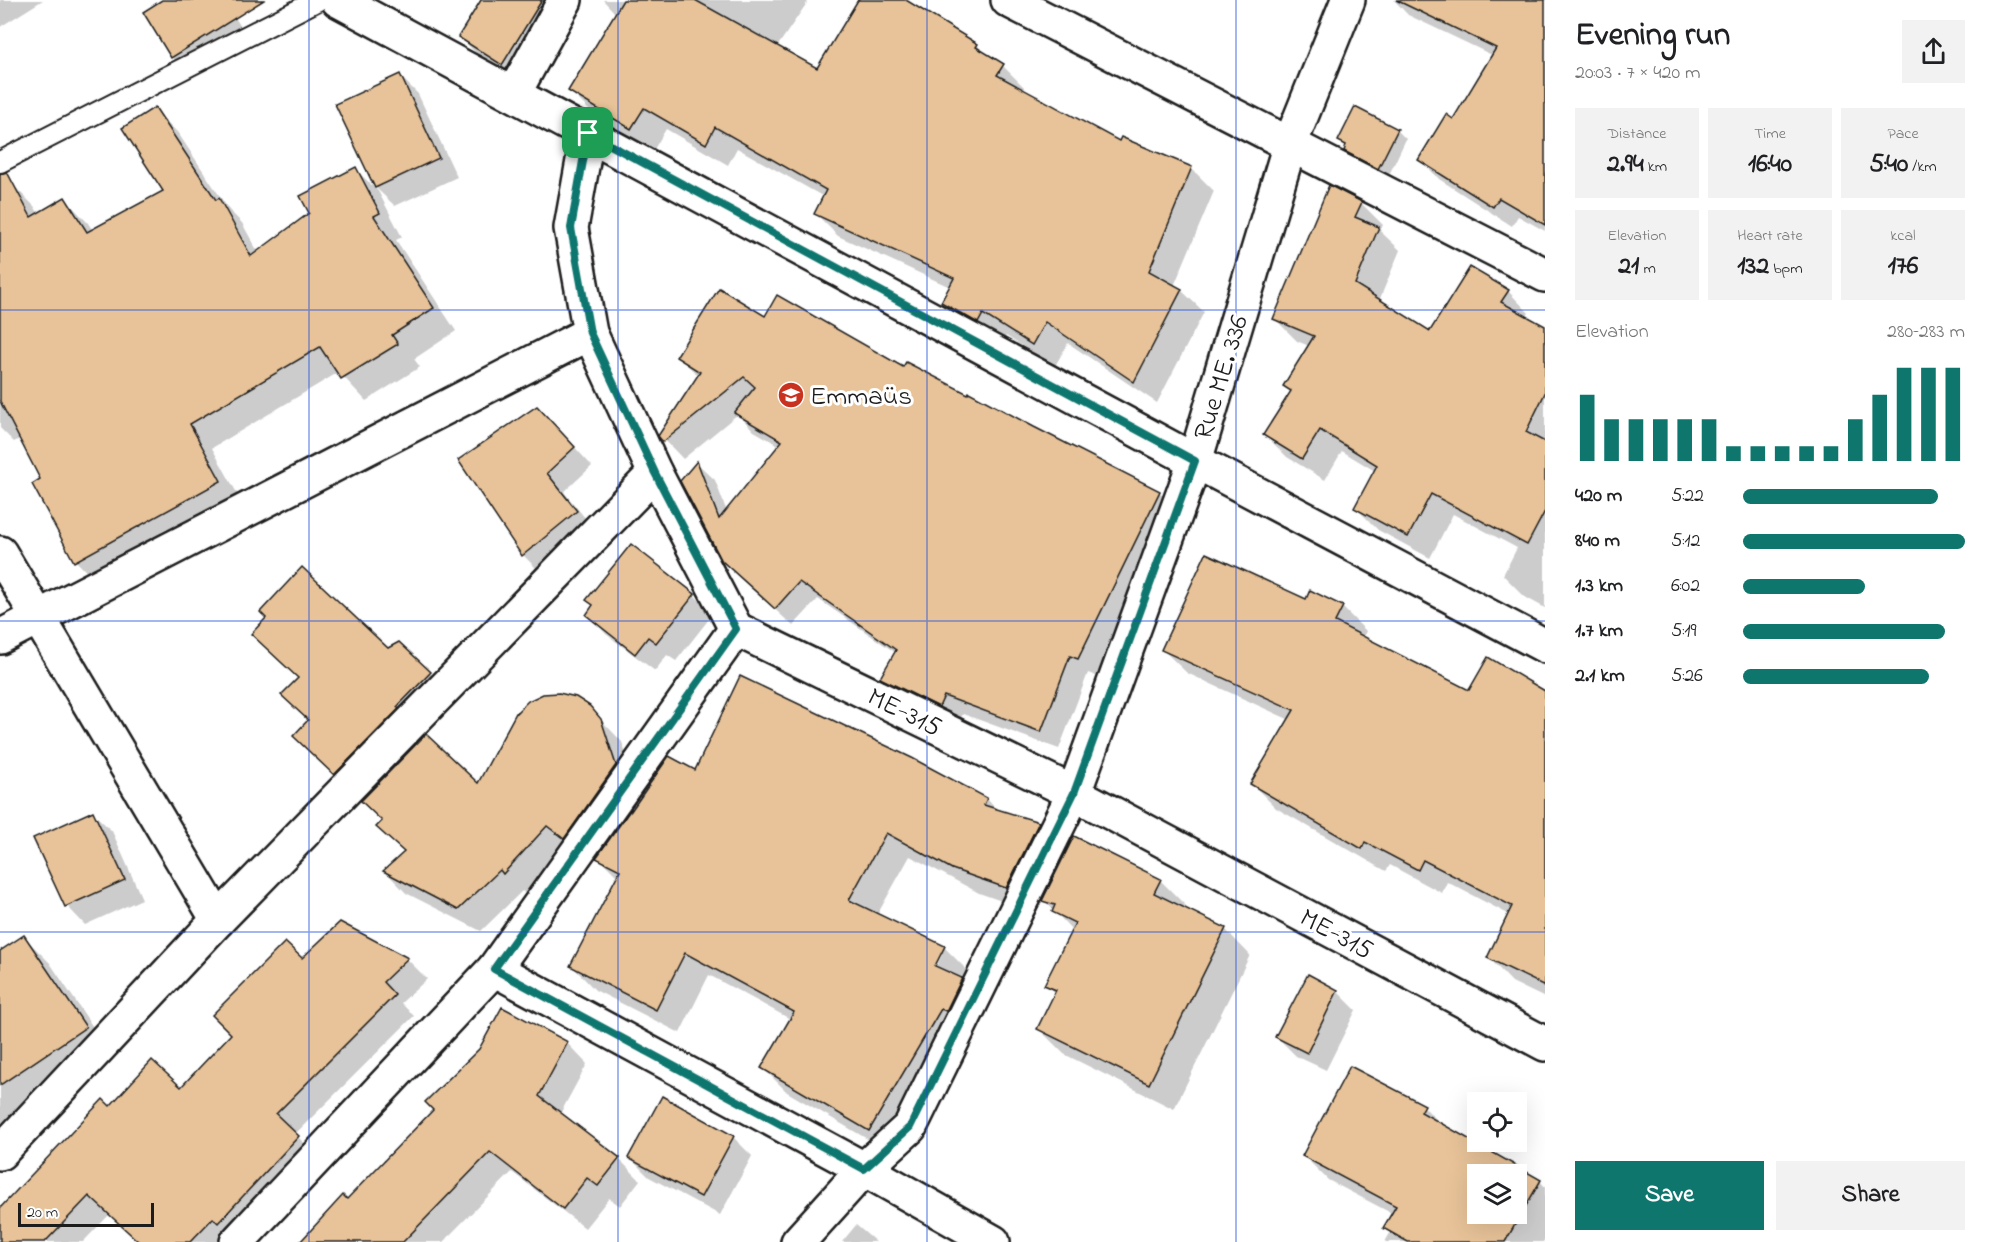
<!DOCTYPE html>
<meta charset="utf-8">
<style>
body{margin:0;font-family:"Indie Flower",sans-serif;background:#f2f2f2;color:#202124;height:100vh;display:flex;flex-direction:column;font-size:22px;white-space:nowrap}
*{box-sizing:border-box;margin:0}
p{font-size:20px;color:#757577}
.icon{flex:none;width:33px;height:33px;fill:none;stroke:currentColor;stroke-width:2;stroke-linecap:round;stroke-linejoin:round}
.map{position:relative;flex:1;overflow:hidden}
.panel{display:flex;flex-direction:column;background:#fff;width:450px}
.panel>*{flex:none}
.fabs{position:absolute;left:1467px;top:1092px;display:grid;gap:12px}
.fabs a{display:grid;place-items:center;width:60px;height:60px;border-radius:0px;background:#fff;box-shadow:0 6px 24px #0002;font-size:30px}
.scale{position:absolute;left:18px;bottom:15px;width:136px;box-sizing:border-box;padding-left:6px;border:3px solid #1c1c1c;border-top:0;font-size:16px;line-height:21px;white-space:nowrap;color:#1c1c1c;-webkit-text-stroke:4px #fff;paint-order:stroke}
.pin{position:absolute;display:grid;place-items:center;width:51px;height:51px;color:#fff;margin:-26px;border-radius:12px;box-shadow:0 3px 9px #0006}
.round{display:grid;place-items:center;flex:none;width:63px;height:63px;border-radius:0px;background:#f2f2f2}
.head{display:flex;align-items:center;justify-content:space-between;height:102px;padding:0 30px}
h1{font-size:33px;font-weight:700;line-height:45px}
.stats{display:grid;grid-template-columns:repeat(3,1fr);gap:9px;height:102px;padding:6px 30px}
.stats div{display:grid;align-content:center;border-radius:0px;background:#f2f2f2;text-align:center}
.stats b{font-size:26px;font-weight:700}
.stats small{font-size:16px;font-weight:400}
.stats p{font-size:16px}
.chart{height:168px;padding:12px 30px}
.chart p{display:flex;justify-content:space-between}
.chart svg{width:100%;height:108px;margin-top:6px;stroke:#0f766e;stroke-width:6}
.button{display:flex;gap:12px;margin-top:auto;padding:12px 30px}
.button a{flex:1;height:69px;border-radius:0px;background:#0f766e;color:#fff;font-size:24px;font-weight:700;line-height:69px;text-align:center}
.button a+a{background:#f2f2f2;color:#202124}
ul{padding:0 30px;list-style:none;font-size:20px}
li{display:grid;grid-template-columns:96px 72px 1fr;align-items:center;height:45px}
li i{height:15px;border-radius:8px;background:#0f766e}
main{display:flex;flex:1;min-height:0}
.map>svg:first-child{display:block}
.shadow{fill:#0003;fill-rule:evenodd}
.building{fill:#e8c399;stroke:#1c1c1c;stroke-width:1.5;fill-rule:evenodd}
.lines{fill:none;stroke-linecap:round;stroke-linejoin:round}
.service-casing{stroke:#1c1c1c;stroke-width:24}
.minor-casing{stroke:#1c1c1c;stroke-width:38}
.service{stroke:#fff;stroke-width:20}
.minor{stroke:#fff;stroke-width:33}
.route-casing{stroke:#fff;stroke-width:12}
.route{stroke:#0f766e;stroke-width:8}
.grid{fill:none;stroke:#1d4ed8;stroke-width:1.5;stroke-opacity:0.55}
.labels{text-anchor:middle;stroke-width:6;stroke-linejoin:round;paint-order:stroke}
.street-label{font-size:27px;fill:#1c1c1c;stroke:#fff}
.poi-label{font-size:27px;fill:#1c1c1c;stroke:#fff;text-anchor:start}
</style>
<main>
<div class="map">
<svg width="1545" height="1242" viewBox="0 0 1545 1242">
<rect width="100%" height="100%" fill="#fff"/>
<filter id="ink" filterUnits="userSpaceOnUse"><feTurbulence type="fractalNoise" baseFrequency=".0167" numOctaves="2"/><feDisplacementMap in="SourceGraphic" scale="12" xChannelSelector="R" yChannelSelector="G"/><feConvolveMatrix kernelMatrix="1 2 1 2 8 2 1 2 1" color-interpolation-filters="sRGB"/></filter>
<g filter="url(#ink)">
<g class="shadow">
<polygon points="0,0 43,0 0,27"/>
<polygon points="188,0 222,0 228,6 249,40 191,75 172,57"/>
<polygon points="483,0 572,0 522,83 479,56 460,37"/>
<polygon points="603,0 809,0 777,47 817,70 860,0 903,0 977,45 987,56 1003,66 1025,88 1023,91 1120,143 1191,168 1214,191 1174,286 1181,290 1204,312 1157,403 1068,343 1055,366 1006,336 1001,344 965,324 943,301 950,287 838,236 816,214 824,197 737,148 728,165 666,129 653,151 592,113 570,91 616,14"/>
<polygon points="1394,0 1545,0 1545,231 1518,216 1512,226 1439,179 1420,159 1454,121 1494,56 1408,15"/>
<polygon points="399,75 418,94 457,177 395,206 377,189 337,104"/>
<polygon points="154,109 178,133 229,210 242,223 258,252 311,214 355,169 378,191 402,237 396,240 456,331 414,359 420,367 366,401 339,372 212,448 243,504 99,585 76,561 34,484 42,480 21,438 14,442 0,428 0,189 11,183 34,206 39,214 65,199 88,223 93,231 165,192"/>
<polygon points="1397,130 1406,139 1388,177 1355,160 1345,150 1347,147 1340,140"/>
<polygon points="1361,203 1383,225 1380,231 1400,250 1379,301 1430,333 1508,291 1529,313 1526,317 1545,327 1545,608 1525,597 1503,575 1517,548 1453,514 1430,558 1378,530 1356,508 1375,471 1342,451 1325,480 1287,457 1265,435 1292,392 1285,385 1309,346 1297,341 1275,319"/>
<polygon points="766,318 904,369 1159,492 1177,510 1096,676 1088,673 1059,749 963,714 957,724 900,696 882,678 896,653 818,599 793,626 742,579 697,463 715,480 727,512 780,446 754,431 738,414 683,459 660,435 699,376 678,357"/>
<polygon points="555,426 592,466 564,492 594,529 540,572 523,555"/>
<polygon points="631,546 694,595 713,614 676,661 667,655 655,671 606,634 588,615"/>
<polygon points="1306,601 1342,607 1366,631 1363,638 1469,692 1545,692 1545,998 1512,982 1489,958 1510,915 1447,882 1442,893 1390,865 1386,871 1276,808 1252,784 1290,720 1187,673 1163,650"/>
<polygon points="253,634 388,650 399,643 457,700 424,735 478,785 589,707 622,742 637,788 569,847 526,894 522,891 481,931 406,893 385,871 405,853 379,827 384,821 322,763 299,679"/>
<path d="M911 759 987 799 998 811 1038 824 1061 847 1030 911 979 893 910 856 877 915 944 947 968 971 963 981 985 1003 893 1154 787 1092 763 1068 792 1020 709 975 680 1033 595 990 572 966 618 877 598 857 696 772ZM939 955H942L933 973 930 972Z"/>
<polygon points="93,813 112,831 142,899 85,925 67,906"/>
<polygon points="1160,880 1185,905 1183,909 1225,929 1250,955 1174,1109 1064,1054 1039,1029 1056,994 1046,984 1073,931 1044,900"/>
<polygon points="340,924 407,959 427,979 401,1003 414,1016 295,1134 318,1157 229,1242 139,1242 109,1215 83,1242 0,1242 0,1210 110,1108 181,1089 302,960"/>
<polygon points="24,937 50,963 111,1054 0,1152 0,953"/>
<polygon points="1337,991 1356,1010 1326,1070 1296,1056 1277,1037"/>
<polygon points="567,1043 587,1064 560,1114 619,1159 640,1180 620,1206 609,1198 585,1228 512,1172 443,1242 304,1242 347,1201"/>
<path d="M1424 1107 1443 1126 1540 1181 1545 1187V1239L1543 1242H1385L1390 1233 1385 1228 1393 1214 1328 1180 1304 1156ZM1478 1174H1516V1214H1478Z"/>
<polygon points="733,1137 752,1156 720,1215 649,1177 630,1158"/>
<polygon points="856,1225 876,1242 842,1242"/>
</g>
<g class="building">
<polygon points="162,0 264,0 171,58 143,12"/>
<polygon points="481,0 542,0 502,65 458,37"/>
<polygon points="623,0 695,0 817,68 858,0 906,0 978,44 976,47 1004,64 997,75 1119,141 1121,137 1192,167 1149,271 1182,289 1134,382 1045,322 1032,345 983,314 978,323 941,302 954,278 814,214 826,190 715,127 706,144 644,108 631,129 568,91"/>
<polygon points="1396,0 1545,0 1545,225 1499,198 1493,207 1418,160 1446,114 1453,119 1496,48"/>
<polygon points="400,74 439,158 375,188 335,104"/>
<polygon points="155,107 216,200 219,198 251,256 309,213 300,196 356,167 380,213 374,216 434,308 392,335 398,344 341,379 320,347 190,424 221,481 74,562 32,484 40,479 0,401 0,174 7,172 31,217 65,197 87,232 163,191 122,128"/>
<polygon points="1355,107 1398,129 1378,169 1344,151 1346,145 1338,141"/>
<polygon points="1329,185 1362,202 1355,217 1379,227 1355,284 1430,331 1470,267 1509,290 1501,302 1545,326 1545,393 1526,432 1545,442 1545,511 1527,545 1431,494 1408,537 1354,508 1377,465 1320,430 1302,459 1263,435 1291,391 1283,386 1314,336 1273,319"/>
<polygon points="719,288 765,316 777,295 903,367 906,362 968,394 969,392 1034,427 1160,491 1078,659 1070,656 1041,732 944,696 939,707 880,678 896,650 799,582 775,609 722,561 680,481 697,461 719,519 782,441 734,413 755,387 744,377 663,442 658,436 700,372 676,357"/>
<polygon points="537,406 575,447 547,473 577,511 522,556 458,460"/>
<polygon points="631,544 695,594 656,643 648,637 635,654 586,615 593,605 586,600"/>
<polygon points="1206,553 1306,599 1310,590 1343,606 1335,622 1469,690 1488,657 1545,691 1545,986 1487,958 1512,906 1423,860 1418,870 1365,842 1362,849 1250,784 1294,710 1161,650"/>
<polygon points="302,567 388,648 399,642 431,672 397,707 399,709 334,775 293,736 308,720 281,695 298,678 251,634 266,618 260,612"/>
<polygon points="740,676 912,758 987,798 984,805 1039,822 1006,888 952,869 886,833 849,900 945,946 935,966 962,978 946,1011 941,1009 869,1131 761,1068 794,1012 685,953 656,1010 570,966 620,870 596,858 631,809 631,811 669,756 695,770"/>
<polygon points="559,693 576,697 590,706 601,719 616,765 564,839 547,826 503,874 500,870 458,910 383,871 404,852 376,827 382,821 361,801 426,734 478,783 516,713 528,701 543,694"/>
<polygon points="93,811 125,880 65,907 33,838"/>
<polygon points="1074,836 1161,879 1154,893 1226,928 1149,1084 1037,1029 1056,990 1044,985 1075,923 1052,912 1055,905 1042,901"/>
<polygon points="340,922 408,958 383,982 395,995 276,1114 299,1136 218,1223 213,1218 190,1242 139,1242 89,1196 45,1242 0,1242 0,1208 103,1099 110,1106 152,1060 181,1087 231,1034 212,1015 285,942 302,958"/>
<polygon points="24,935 86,1027 0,1085 0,951"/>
<polygon points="1308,974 1338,990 1307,1053 1275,1037"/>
<polygon points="502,1007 568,1042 539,1096 620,1158 598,1186 587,1178 563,1209 490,1152 403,1242 300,1242 343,1195 347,1199 433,1110 425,1102 479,1049"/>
<path d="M1350 1066 1425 1105 1421 1112 1541 1180 1505 1242H1408L1383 1228 1396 1206 1302 1156ZM1478 1174H1516V1214H1478Z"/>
<polygon points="662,1096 734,1136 701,1197 628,1158"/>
</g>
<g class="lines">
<defs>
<polyline id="service" points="0,162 318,0"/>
<g id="minor">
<polyline points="338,0 1195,461 1545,646"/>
<polyline points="1008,0 1545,275"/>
<polyline points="514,93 565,0"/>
<polyline points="588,133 571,228 590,333 655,473 736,629 1074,793 1545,1044"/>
<polyline points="0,553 218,920"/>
<polyline points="0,637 590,333"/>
<polyline points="494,969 864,1169 993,1242"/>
<polyline points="0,1153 218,920 655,473"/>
<polyline points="237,1242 494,969 736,629"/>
<polyline points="798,1242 864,1169 910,1127 1074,793 1195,461 1290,144 1348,0"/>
</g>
</defs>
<use href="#service" class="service-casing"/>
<use href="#minor" class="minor-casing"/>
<use href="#service" class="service"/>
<use href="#minor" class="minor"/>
</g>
</g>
<g class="lines" filter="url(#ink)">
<defs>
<polygon id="route" points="588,133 1195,461 1074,793 910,1127 864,1169 494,969 736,629 655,473 590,333 571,228"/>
</defs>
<use href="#route" class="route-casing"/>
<use href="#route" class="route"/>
</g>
<path class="grid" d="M309 0V1242M618 0V1242M927 0V1242M1236 0V1242M0 310H1545M0 621H1545M0 932H1545"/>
<defs>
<symbol id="school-disc" viewBox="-11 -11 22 22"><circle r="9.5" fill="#c8321e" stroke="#fff"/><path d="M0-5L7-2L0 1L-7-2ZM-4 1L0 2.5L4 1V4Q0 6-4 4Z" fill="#fff"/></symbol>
</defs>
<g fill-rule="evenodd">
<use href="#school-disc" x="776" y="380" width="30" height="30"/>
</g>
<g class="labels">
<g class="street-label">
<text transform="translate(1220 377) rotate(-73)" y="9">Rue ME. 336</text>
<text transform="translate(905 711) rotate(26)" y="9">ME-315</text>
<text transform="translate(1337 933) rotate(28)" y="9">ME-315</text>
</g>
<g class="poi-label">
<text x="810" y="404">Emmaüs</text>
</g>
</g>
</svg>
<div class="fabs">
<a><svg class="icon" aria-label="locate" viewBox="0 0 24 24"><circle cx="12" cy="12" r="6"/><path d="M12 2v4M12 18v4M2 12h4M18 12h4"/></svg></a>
<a><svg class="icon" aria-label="layers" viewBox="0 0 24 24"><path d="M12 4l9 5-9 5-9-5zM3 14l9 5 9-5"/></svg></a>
</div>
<div class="scale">20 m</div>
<div class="pin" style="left:588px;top:133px;background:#1e9e55"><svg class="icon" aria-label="arrive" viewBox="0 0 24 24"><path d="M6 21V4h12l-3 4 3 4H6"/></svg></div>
</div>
<section class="panel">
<div class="head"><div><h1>Evening run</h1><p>20:03 · 7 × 420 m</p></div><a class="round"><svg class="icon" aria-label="share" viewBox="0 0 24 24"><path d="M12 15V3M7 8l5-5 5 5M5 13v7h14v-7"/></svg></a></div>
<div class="stats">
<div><p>Distance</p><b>2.94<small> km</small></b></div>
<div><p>Time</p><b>16:40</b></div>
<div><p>Pace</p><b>5:40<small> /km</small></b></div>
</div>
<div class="stats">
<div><p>Elevation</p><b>21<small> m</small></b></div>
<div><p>Heart rate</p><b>132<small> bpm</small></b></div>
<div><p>kcal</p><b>176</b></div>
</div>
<div class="chart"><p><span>Elevation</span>280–283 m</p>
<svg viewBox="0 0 160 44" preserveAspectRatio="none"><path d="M5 44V17M15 44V27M25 44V27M35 44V27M45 44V27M55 44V27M65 44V38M75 44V38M85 44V38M95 44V38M105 44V38M115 44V27M125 44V17M135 44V6M145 44V6M155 44V6"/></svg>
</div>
<ul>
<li><b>420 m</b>5:22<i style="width:88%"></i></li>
<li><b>840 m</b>5:12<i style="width:100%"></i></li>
<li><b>1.3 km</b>6:02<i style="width:55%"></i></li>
<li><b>1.7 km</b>5:19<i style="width:91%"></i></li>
<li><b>2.1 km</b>5:26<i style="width:84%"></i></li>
</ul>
<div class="button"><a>Save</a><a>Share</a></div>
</section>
</main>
